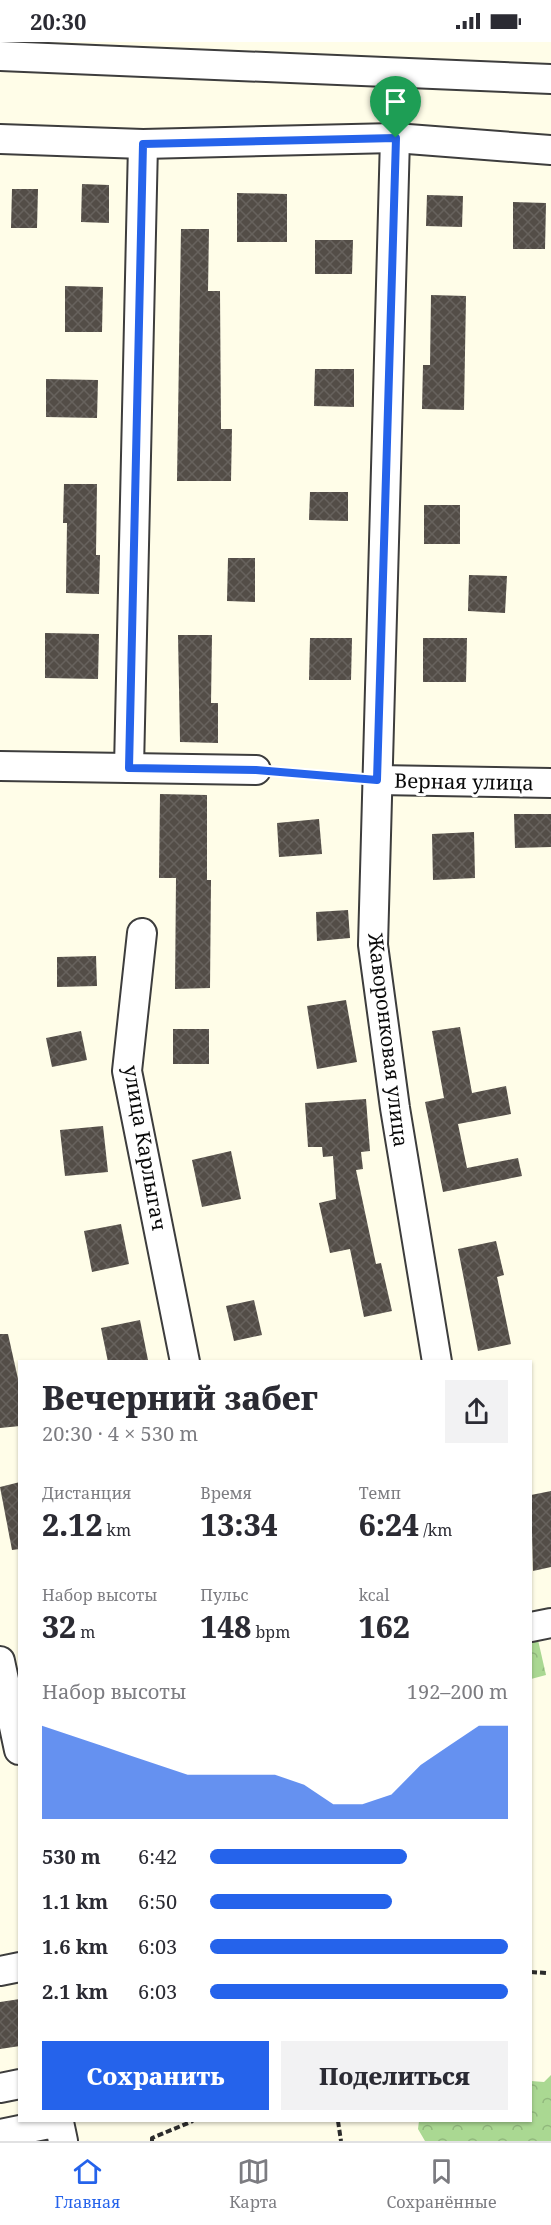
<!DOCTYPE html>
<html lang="ru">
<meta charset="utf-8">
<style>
body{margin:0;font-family:"Noto Serif",serif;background:#f2f2f3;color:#2b2b33;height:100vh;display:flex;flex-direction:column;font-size:22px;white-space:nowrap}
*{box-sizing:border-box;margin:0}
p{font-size:20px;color:#7c7c81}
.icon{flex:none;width:33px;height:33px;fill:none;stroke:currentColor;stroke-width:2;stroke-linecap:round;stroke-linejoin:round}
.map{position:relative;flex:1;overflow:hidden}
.drawer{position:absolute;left:18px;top:1318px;width:514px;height:762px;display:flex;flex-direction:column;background:#fff;border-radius:0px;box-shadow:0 2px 4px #0004}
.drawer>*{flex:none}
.pin{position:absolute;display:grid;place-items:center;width:51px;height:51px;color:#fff;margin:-62px -26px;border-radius:50% 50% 50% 0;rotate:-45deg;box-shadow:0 0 6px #0007}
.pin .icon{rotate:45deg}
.round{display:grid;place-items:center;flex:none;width:63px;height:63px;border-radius:0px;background:#f2f2f3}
.summary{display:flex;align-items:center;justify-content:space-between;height:102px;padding:0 24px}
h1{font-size:33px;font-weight:800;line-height:45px}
.metrics{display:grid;grid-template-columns:repeat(3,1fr);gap:9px;height:102px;padding:6px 24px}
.metrics div{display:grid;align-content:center}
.metrics b{font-size:30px;font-weight:800}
.metrics small{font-size:16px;font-weight:400}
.metrics p{font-size:16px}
.chart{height:168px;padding:12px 24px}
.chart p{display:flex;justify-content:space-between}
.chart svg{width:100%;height:108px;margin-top:6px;fill:#2563eb;opacity:.7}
.button{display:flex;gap:12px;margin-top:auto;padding:12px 24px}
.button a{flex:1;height:69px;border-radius:0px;background:#2563eb;color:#fff;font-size:24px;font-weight:800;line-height:69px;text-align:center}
.button a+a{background:#f2f2f3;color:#2b2b33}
ul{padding:0 24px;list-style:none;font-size:20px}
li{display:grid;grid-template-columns:96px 72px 1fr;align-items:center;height:45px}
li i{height:15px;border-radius:8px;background:#2563eb}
.status{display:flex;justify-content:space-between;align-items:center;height:42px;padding:0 30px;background:#fff;direction:ltr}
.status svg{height:16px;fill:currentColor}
.tab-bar{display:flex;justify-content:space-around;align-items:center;height:84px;border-top:2px solid #e1e1e2;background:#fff;font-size:16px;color:#7c7c81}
.tab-bar a{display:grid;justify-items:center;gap:3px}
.tab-bar .current{color:#2563eb}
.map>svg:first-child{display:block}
.forest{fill:url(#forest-crowns)}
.building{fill:url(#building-cross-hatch)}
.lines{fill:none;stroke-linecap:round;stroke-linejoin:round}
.minor-casing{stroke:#3d3d3d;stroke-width:32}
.path{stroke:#2c2c2c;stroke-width:4;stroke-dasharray:6 3;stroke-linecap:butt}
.minor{stroke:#fff;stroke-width:28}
.route-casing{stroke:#fff;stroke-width:12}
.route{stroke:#2563eb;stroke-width:8}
.labels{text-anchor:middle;stroke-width:6;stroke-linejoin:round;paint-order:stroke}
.street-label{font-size:20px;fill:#0a0a0a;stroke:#fff}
</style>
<div class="status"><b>20:30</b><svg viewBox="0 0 49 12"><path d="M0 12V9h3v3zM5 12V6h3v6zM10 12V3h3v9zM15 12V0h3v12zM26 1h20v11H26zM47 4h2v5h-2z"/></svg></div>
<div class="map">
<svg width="551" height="2099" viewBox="0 0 551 2099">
<defs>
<pattern id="forest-crowns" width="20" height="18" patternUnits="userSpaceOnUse" patternTransform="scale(1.5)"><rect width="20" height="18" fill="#aad892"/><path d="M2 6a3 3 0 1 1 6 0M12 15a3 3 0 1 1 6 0" fill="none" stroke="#91b87d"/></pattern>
<pattern id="building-cross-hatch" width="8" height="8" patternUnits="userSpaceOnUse" patternTransform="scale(1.5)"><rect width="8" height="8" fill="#534d47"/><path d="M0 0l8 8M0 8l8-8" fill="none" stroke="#67625d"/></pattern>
</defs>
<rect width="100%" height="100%" fill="#fffde8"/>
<g class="forest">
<polygon points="538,1598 546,1633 531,1637 531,1600"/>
<polygon points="551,2033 551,2099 425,2099 418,2087 419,2079 531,2079 531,2039 544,2040"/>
</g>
<g class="building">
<polygon points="82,142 109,143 109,181 81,180"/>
<polygon points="12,147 38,147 37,186 11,186"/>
<polygon points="237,151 287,152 287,200 237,200"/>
<polygon points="427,153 463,154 462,185 426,184"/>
<polygon points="513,160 546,161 545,207 513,207"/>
<polygon points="181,187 209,187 208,249 220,249 221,387 232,387 231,439 177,439"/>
<polygon points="315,198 353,198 352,232 315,232"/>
<polygon points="65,244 103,245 102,290 65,290"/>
<polygon points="431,253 466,254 464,368 422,367 423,323 430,323"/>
<polygon points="315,327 354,327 354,365 314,364"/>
<polygon points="46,337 98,338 97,376 46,375"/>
<polygon points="64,442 97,442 96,513 100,513 99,552 66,551 67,481 63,481"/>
<polygon points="310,450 348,450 348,479 309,478"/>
<rect x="424" y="463" width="36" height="39"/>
<polygon points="228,516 255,516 255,560 227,559"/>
<polygon points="469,533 507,534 505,571 468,569"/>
<polygon points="45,591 99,592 98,637 45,636"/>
<polygon points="178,593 212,593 211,661 218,661 218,701 180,700"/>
<polygon points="310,596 352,596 351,638 309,638"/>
<polygon points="423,596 467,596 466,640 423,640"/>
<polygon points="160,752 207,753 207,838 211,838 210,946 175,947 176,836 159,836"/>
<polygon points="514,772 551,772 551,805 515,806"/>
<polygon points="319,777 322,812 279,815 277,781"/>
<polygon points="474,790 475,836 433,838 432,792"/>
<polygon points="348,868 350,896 317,899 316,870"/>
<polygon points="96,914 97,944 57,945 57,915"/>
<polygon points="346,958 357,1020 317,1027 307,964"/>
<polygon points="460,985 472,1051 506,1044 511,1072 458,1082 467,1126 518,1116 522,1134 443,1150 425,1060 444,1056 432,989"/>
<rect x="173" y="987" width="36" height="35"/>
<polygon points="81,989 87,1018 52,1025 46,996"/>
<polygon points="366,1057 370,1109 361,1110 363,1127 356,1128 376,1222 381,1221 392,1269 364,1275 350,1207 330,1211 319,1161 336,1157 333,1114 323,1115 322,1105 308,1105 305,1061"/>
<polygon points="103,1084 108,1130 65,1134 60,1088"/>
<polygon points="231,1109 241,1157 202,1165 192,1118"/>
<polygon points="121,1182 129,1222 92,1230 84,1189"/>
<polygon points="496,1199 504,1233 497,1235 511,1302 478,1309 458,1207"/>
<polygon points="254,1258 262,1293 234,1299 226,1264"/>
<polygon points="140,1278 148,1318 108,1320 101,1286"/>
<polygon points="0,1292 8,1292 20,1346 20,1384 0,1386"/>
<polygon points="20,1440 20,1507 12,1508 0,1445"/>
<polygon points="551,1449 551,1525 533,1529 531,1453"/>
<polygon points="20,1957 20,2004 0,2007 0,1960"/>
</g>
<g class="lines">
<defs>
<g id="minor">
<polyline points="0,14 551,37"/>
<polyline points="395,96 373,903 395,1066 437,1320"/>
<polyline points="0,97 143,102 395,96 551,108"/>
<polyline points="0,724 256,728"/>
<polyline points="129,726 143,102"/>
<polyline points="377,738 551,741"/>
<polyline points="142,891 127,1029 185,1320"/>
<polyline points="531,1585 551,1581"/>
<polyline points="0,1619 19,1708"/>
<polyline points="0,1929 20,1925"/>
<polyline points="0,2046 20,2042"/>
<polyline points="0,2092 59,2080 63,2099"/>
</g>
</defs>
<use href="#minor" class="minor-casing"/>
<g class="path">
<polyline points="280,730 354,736"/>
<polyline points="531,1930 546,1931"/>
<polyline points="338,2079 341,2099"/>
<polyline points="152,2099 152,2096 193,2079"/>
</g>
<use href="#minor" class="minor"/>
</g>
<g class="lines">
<defs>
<polygon id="route" points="396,96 377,738 256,728 129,726 143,102"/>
</defs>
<use href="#route" class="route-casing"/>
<use href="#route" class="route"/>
</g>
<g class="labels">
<g class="street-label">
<text transform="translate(464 740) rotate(1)" y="7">Верная улица</text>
<text transform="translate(388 998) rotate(83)" y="7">Жаворонковая улица</text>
<text transform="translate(145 1106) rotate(80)" y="7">улица Карлыгач</text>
</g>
</g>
</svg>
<div class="pin" style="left:396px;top:96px;background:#1e9e55"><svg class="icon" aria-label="arrive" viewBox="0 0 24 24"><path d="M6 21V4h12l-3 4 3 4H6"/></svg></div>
<section class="drawer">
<div class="summary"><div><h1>Вечерний забег</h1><p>20:30 · 4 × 530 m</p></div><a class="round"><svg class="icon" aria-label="share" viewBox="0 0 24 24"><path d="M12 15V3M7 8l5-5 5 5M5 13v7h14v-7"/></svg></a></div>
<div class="metrics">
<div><p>Дистанция</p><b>2.12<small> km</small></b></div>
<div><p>Время</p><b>13:34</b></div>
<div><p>Темп</p><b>6:24<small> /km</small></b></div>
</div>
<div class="metrics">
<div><p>Набор высоты</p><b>32<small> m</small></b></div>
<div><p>Пульс</p><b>148<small> bpm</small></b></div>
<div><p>kcal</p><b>162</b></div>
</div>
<div class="chart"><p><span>Набор высоты</span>192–200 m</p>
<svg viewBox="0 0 160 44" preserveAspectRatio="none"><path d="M0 44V6L10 10L20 14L30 18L40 22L50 26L60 26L70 26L80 26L90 30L100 38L110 38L120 34L130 22L140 14L150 6L160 6V44z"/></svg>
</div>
<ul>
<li><b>530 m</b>6:42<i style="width:66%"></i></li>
<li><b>1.1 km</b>6:50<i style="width:61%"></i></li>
<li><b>1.6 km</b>6:03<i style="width:100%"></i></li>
<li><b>2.1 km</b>6:03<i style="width:100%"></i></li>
</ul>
<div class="button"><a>Сохранить</a><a>Поделиться</a></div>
</section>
</div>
<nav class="tab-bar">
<a class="current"><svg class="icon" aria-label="home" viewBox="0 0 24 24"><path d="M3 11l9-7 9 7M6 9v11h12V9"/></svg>Главная</a>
<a><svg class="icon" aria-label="map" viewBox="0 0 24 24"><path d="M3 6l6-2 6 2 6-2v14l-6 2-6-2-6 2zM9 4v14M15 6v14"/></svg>Карта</a>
<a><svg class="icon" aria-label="saved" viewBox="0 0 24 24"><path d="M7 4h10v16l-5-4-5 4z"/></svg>Сохранённые</a>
</nav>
